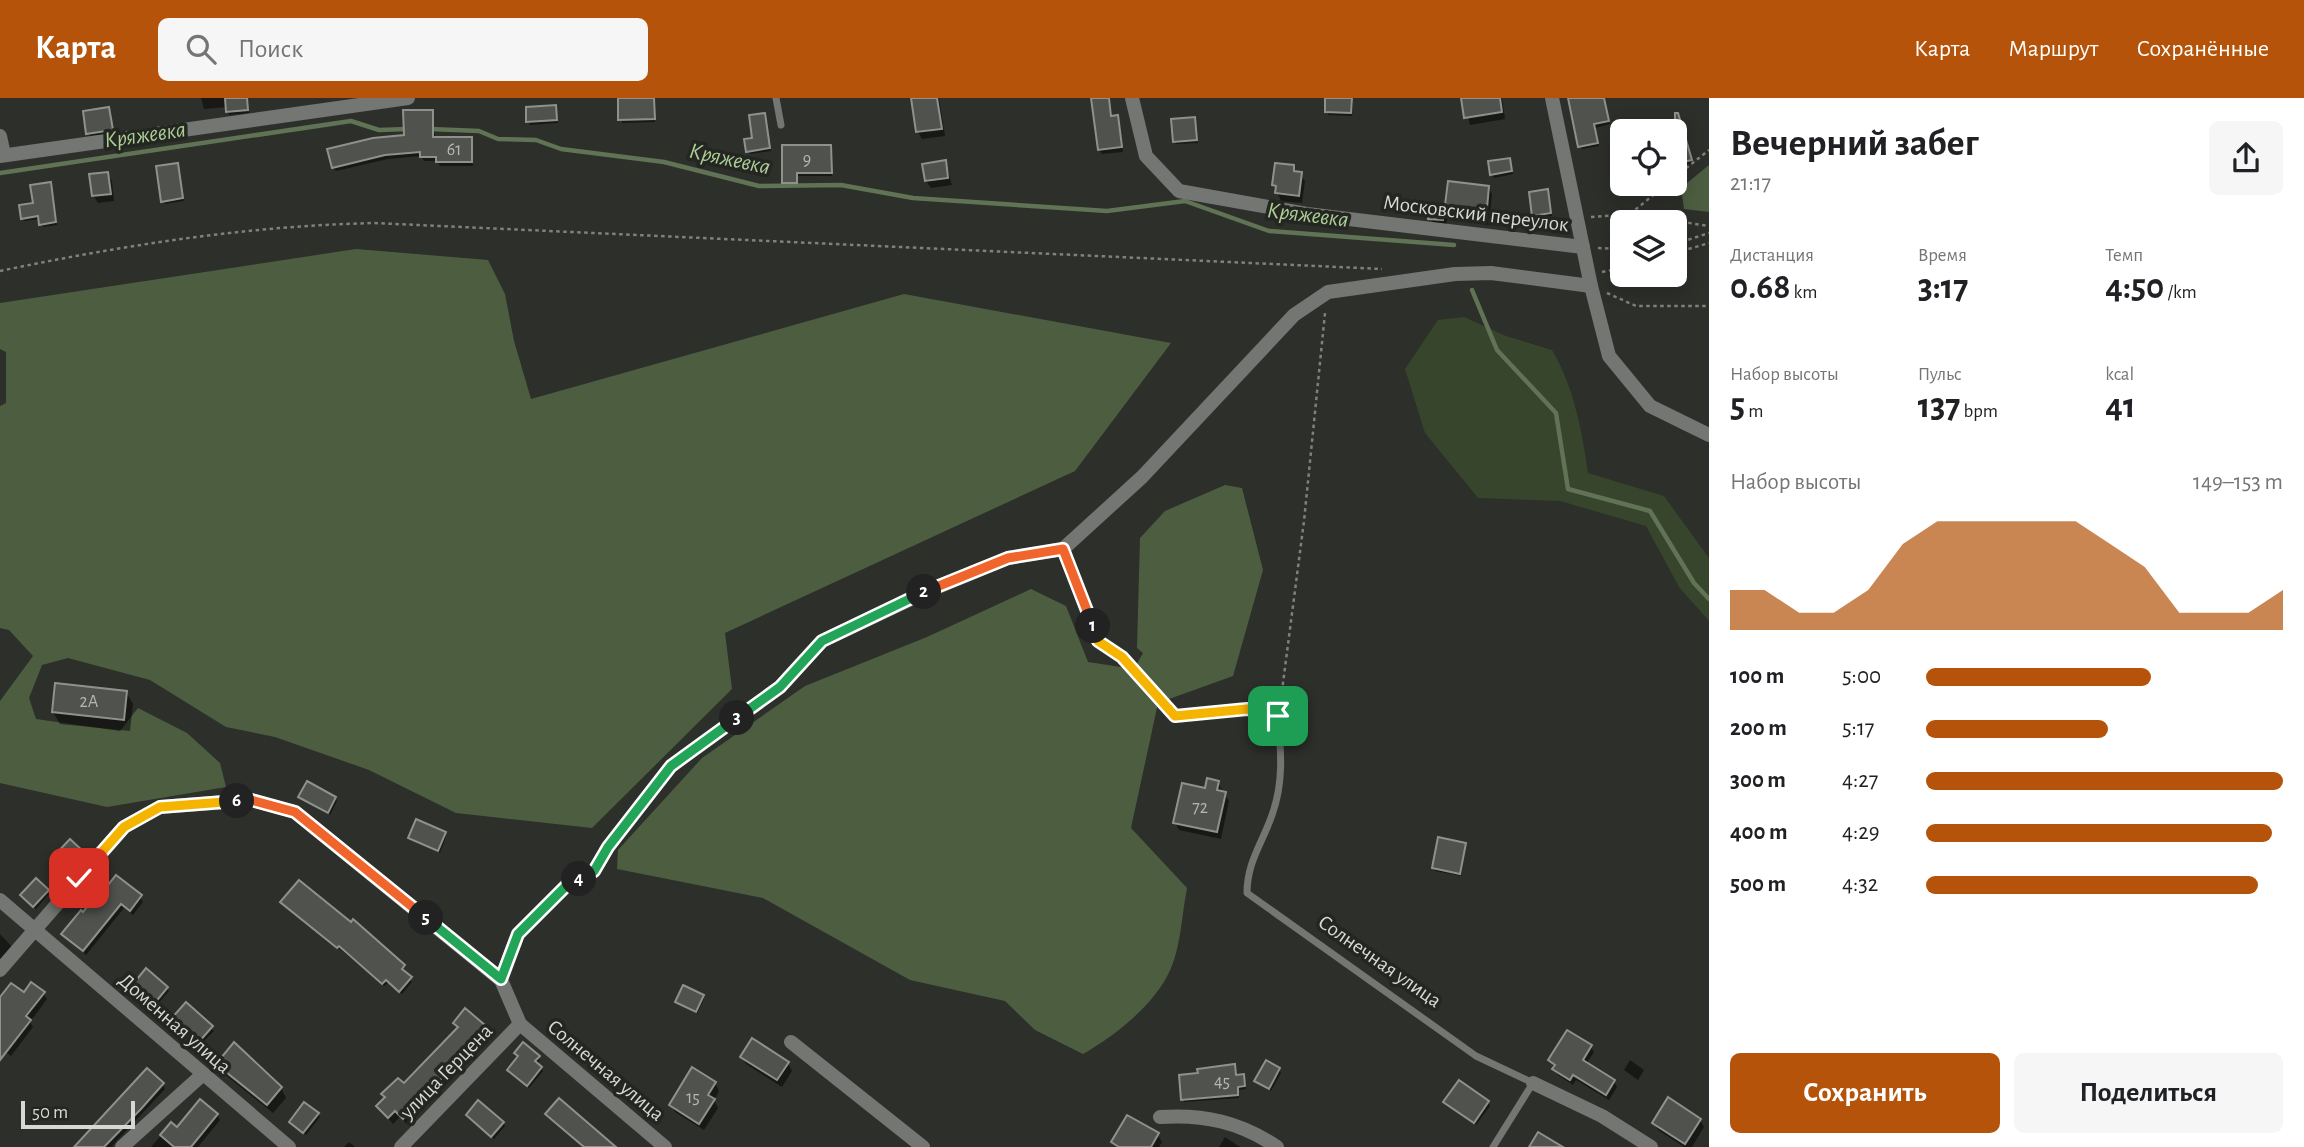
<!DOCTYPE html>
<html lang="ru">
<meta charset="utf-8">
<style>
body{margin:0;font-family:"Alegreya Sans",sans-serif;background:#f6f6f6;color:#202124;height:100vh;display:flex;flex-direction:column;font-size:26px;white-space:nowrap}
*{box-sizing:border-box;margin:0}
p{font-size:23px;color:#757577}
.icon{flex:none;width:38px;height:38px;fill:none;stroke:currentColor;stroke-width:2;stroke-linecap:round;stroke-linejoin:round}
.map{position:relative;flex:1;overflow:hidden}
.side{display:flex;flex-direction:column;background:#fff;width:595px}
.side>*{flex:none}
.tools{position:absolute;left:1610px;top:21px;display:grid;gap:14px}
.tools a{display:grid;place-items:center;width:77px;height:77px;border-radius:10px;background:#fff;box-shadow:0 4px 18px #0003;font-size:35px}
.scale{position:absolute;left:21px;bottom:18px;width:114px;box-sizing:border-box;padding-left:7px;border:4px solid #d7d9d6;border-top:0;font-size:19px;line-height:24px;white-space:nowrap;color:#d7d9d6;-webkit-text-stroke:5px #232621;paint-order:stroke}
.pin{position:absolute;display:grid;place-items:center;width:60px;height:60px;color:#fff;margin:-30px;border-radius:14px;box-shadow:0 4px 10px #0006}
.km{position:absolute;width:35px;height:35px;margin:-18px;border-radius:50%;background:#222;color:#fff;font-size:19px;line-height:35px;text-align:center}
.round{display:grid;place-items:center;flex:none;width:74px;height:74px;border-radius:10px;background:#f6f6f6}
.headline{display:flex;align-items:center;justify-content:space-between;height:119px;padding:0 21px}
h1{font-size:38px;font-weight:700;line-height:52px}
.figures{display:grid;grid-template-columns:repeat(3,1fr);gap:10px;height:119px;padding:7px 21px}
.figures div{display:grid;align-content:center}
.figures b{font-size:35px;font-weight:700}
.figures small{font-size:19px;font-weight:400}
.figures p{font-size:19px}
.chart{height:196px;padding:14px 21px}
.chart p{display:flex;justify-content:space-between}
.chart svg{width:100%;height:126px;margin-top:7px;fill:#b45309;opacity:.7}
.primary-button{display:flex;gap:14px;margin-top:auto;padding:14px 21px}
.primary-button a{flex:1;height:80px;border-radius:10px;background:#b45309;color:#fff;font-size:28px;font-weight:700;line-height:80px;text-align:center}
.primary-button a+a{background:#f6f6f6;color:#202124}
ul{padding:0 21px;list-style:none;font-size:23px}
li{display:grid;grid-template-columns:112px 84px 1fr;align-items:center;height:52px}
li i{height:18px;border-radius:9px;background:#b45309}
header{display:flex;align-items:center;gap:42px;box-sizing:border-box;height:98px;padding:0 35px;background:#b45309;color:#fff}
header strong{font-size:33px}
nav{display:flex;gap:38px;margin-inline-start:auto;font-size:24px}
.search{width:490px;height:63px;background:#f6f6f6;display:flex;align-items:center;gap:18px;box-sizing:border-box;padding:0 24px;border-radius:10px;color:#757577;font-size:26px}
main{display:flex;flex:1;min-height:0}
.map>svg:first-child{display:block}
.green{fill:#36452c}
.forest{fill:#4d5e40}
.shadow{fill:#0007}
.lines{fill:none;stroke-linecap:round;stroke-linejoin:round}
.stream{stroke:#607354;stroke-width:4.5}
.building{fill:#4f524d;stroke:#8e918c;stroke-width:2}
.path{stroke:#7f817e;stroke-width:2.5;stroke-dasharray:3.5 3.5;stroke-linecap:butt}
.service{stroke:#747673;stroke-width:7}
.minor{stroke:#747673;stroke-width:14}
.tertiary{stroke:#747673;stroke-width:14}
.split-1-casing{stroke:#fff;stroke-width:14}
.split-2-casing{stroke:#fff;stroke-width:14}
.split-3-casing{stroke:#fff;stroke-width:14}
.split-4-casing{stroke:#fff;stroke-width:14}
.split-5-casing{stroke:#fff;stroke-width:14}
.split-6-casing{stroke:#fff;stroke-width:14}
.split-7-casing{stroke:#fff;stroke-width:14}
.split-1{stroke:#f5b400;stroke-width:9}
.split-2{stroke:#f0652b;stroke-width:9}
.split-3{stroke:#22a559;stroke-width:9}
.split-4{stroke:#22a559;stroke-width:9}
.split-5{stroke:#22a559;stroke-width:9}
.split-6{stroke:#f0652b;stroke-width:9}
.split-7{stroke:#f5b400;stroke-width:9}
.labels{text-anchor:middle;stroke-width:7;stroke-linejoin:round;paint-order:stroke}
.number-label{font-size:18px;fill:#b5b7b4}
.street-label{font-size:21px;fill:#d7d9d6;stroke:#232621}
.water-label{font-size:23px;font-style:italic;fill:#aece97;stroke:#232621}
</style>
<header>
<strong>Карта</strong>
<div class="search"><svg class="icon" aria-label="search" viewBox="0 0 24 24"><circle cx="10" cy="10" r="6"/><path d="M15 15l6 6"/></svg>Поиск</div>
<nav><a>Карта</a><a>Маршрут</a><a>Сохранённые</a></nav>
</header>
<main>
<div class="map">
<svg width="1709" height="1049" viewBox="0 0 1709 1049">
<rect width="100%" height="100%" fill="#2d2f2b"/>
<path class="green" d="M1464 219 1506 238 1552 252C1574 289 1582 333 1588 375L1664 398 1709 460V523L1679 489 1646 428 1560 403 1478 400 1425 335 1405 271 1438 222Z"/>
<g class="forest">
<polygon points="1709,67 1709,114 1684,111 1681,90"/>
<polygon points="356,151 488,162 505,196 514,243 531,301 904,196 1171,245 1075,373 725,535 732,591 592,730 456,715 369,672 275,639 226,629 150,582 68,560 42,567 29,600 36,621 120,633 138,610 187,635 220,665 226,689 107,709 0,685 0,603 33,558 9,532 0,530 0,308 6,305 6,254 0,251 0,205"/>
<path d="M1225 387 1242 390 1263 472 1233 578 1158 605 1131 730 1187 790C1182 815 1181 847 1171 870 1156 906 1116 937 1083 956L1035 932 1005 903 910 882 763 800 617 771 618 752 702 660 805 588 927 539 1031 491 1066 508 1088 564 1134 571 1143 555 1137 550 1140 440 1165 413Z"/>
</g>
<g class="shadow">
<polygon points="201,0 247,0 249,15 229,17 227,9 204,11"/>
<polygon points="620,0 654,0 655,24 622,25"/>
<polygon points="913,0 939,0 945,38 922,41 918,34"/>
<polygon points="1093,0 1110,0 1112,19 1117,19 1119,24 1123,54 1102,56 1099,52"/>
<polygon points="1327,0 1353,0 1352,18 1328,17"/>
<polygon points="1463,0 1502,0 1505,21 1470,27"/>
<polygon points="1570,0 1604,0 1610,26 1595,30 1599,48 1582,51"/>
<polygon points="555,9 558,25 530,27 528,23"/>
<polygon points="108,11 113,35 90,38 88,35"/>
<polygon points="432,14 435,40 471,41 473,68 440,68 437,63 424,63 421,58 388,61 336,73 333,69 406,39"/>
<polygon points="764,17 771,53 750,56 748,53"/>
<polygon points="1194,21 1198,45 1176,46 1174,43"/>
<polygon points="1683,38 1692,65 1675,70 1675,40"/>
<polygon points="830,49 832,78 798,78 798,87 786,88 784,84"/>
<polygon points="945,64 952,87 931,90 926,83"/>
<polygon points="1511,65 1513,76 1494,80 1492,77"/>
<polygon points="1293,69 1305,83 1302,105 1281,103 1274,87"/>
<polygon points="178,70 184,103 165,106 163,103"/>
<polygon points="107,75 112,83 114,103 98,105 93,97"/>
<polygon points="52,89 57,127 43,129 40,121 24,123 23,120"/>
<polygon points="1488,89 1492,96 1489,127 1450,122 1448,118 1446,129 1434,127 1430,120"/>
<polygon points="1547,93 1552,118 1536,120 1534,117"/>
<polygon points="126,594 133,606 130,633 60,626 53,614"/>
<polygon points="1218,685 1229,703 1221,741 1179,732 1175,724 1206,692"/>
<polygon points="300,699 335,700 337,703 330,717"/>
<polygon points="445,736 446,739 440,755 410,740"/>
<polygon points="70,744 85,759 70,775 55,760"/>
<polygon points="1465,746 1461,778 1435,773 1433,769"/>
<polygon points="47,793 49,796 36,811 24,800"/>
<polygon points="140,799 143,804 133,817 124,810 86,857 64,837 81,815"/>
<polygon points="282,804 404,868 403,874 412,884 402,896 388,884 385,888"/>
<polygon points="0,836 14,851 0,869"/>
<polygon points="135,886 167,890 169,893 151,914 135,898 140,891"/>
<polygon points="43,895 47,901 30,924 33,929 11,958 0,950 0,902"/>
<polygon points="703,898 704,901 697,916 677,904"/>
<polygon points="186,907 214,933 199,948 174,925"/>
<polygon points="455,925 485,929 489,936 467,965 407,1026 400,1019 393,1026 378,1008 404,988 459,931"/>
<polygon points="1590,948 1594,954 1586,966 1614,983 1617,989 1609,1002 1576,982 1573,987 1558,977 1550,962"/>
<polygon points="516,955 538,959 540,962 537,966 543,973 529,990 511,975 518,958"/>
<polygon points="742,959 788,965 792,973 782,989 746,966"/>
<polygon points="1630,962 1644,972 1638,982 1624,972"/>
<polygon points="218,966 281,990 286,1000 273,1015 223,975"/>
<polygon points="1234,968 1237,979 1245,981 1246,991 1238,992 1239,1000 1184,1004 1183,1001 1200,977"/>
<polygon points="1279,971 1281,975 1271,993 1258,986 1256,983"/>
<polygon points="715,985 719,993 714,1002 718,1010 704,1032 675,1014 671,1007"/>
<polygon points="163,987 165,991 111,1049 75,1049"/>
<polygon points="1445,1004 1488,1004 1490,1008 1476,1027"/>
<polygon points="318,1016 320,1019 306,1037 291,1024"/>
<polygon points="217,1017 220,1022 198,1049 151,1049 171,1026 177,1031"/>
<polygon points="468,1018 503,1025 505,1028 494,1041"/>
<polygon points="1700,1022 1704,1029 1692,1049 1684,1049 1658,1032 1654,1025"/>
<polygon points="1157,1036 1162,1044 1159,1049 1116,1049 1113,1044"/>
<polygon points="1225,1039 1240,1049 1219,1049"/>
<polygon points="349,1044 355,1049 344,1049"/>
</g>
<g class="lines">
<g class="stream">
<polyline points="430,31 479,33 498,41 536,42 561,51 664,64 759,88 841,87 913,100 1107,113 1185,103 1269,133 1454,147"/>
<polyline points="0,75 351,23 379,32 407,31"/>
<polyline points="1472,192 1497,252 1556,315 1568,391 1650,413 1694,485 1709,501"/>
</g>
</g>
<g class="building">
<polygon points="225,0 247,0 248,12 226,14"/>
<polygon points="618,0 654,0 655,21 618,22"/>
<polygon points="911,0 937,0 942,31 916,34"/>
<polygon points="1091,0 1109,0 1111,18 1118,17 1122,49 1098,52"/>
<polygon points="1325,0 1352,0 1351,15 1325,14"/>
<polygon points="1461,0 1500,0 1502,14 1464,20"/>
<polygon points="1568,0 1604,0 1609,23 1594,26 1598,45 1578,49"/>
<polygon points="556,7 557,22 526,24 526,9"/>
<polygon points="109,9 113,32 86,36 83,13"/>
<polygon points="403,12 433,12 433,39 472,39 472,64 436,64 436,59 420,59 420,54 385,57 332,70 327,51 373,40 404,37"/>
<polygon points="765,15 770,50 746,54 744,41 752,40 749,17"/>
<polygon points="1675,15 1678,15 1692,62 1675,66"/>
<polygon points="1195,19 1197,42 1173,44 1171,21"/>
<polygon points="782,47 831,47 832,75 797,75 797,85 782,85"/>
<polygon points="1510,60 1512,73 1490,77 1488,63"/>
<polygon points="946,62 948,80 925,83 922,66"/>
<polygon points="178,65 183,100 161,104 156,68"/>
<polygon points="1275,65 1294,67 1294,73 1302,74 1299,98 1275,95 1276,88 1272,87"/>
<polygon points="108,74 111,96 92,98 89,76"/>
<polygon points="1448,83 1489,88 1486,121 1444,116 1444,112 1443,122 1428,121 1430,105 1445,107"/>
<polygon points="51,84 56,124 39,127 38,118 21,121 19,107 33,105 30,87"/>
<polygon points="1548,91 1551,115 1532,118 1529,94"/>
<polygon points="55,585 127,593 124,622 52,614"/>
<polygon points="1207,680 1219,683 1217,692 1226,694 1217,734 1173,725 1182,685 1205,690"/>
<polygon points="307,683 336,699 328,715 298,699"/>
<polygon points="416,721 446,734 438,753 408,740"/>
<polygon points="1438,739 1466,745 1460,776 1432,770"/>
<polygon points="70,741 84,754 68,773 53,759"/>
<polygon points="116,777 142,797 130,813 121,806 83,853 61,836 81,812 83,814 90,805 92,807"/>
<polygon points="36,780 49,792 33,809 20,797"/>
<polygon points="299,782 351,824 353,821 405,867 402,871 412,879 399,894 386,882 382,886 339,848 337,850 280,804"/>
<polygon points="146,870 168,889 149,912 133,898 139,890 133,886"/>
<polygon points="31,884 45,894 26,918 31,922 0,962 0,899 11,885 24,894"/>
<polygon points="683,887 704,897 696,914 675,904"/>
<polygon points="186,904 213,928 197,946 170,922"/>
<polygon points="465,910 486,928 463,958 403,1021 395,1013 388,1020 376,1008 385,999 381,996 398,980 404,985 458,929 453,925"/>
<polygon points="1567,932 1592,947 1583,962 1615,982 1606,997 1573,977 1570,982 1552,971 1555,967 1548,962"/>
<polygon points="752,940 789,964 777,982 740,959"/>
<polygon points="234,944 282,989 267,1007 216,966"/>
<polygon points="523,944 540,958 535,963 542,969 527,988 507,972 518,958 514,955"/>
<polygon points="1266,962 1280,970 1269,991 1254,983"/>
<polygon points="1235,966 1236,977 1244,976 1245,988 1238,989 1238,997 1181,1002 1179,977 1198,975 1197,971"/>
<polygon points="692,969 716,984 708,997 715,1001 699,1026 669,1007"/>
<polygon points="147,970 164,985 141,1011 104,1049 74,1049"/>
<polygon points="1459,982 1489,1003 1474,1025 1443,1004"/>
<polygon points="1668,999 1701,1021 1685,1046 1652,1025"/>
<polygon points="559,1000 616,1049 584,1049 545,1016"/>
<polygon points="200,1001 218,1016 191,1049 174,1049 160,1037 171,1024 177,1029"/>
<polygon points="478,1002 504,1024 491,1039 466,1017"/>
<polygon points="304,1004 319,1015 303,1035 289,1024"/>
<polygon points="1127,1017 1159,1035 1151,1049 1119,1049 1111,1044"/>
<polygon points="1538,1034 1563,1049 1529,1049"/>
</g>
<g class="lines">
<g class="path">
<polyline points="1675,79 1709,52"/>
<polyline points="1630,116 1667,86"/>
<polyline points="1591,119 1630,116 1709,128"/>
<polyline points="1675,146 1709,135"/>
<polyline points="1598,150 1622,151"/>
<polyline points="1675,155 1709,145"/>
<path d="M0 173C124 147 247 128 374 125L1382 171"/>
<polyline points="1602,174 1622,170"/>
<polyline points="1607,195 1636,208 1709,208"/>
<polyline points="1068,463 1098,543 1122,559 1175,618 1247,612 1268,616"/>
<polyline points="1280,608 1304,423 1325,215"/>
</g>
<g class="service">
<polyline points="776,0 781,27"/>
<path d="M1278 618C1281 653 1284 684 1272 717 1262 746 1247 764 1247 795L1476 958 1533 985 1493 1049"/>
</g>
<g class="minor">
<polyline points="1132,0 1146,58 1179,93 1307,116 1583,149"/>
<polyline points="0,38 4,57"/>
<polyline points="0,58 408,0"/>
<polyline points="0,802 289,1049"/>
<polyline points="0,872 124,729 160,709 251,702 295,714 501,882 520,926 665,1049"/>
<polyline points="501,882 518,836 569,785 594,773 608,749 671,668 780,589 822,543 928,493 1008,460 1063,451 1142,379 1294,217 1328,194 1455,176 1491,175 1591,188"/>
<polyline points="791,944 923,1049"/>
<polyline points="1533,985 1602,1018 1651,1049"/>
<path d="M1160 1019C1204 1016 1240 1024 1277 1049"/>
<polyline points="122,1049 202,977"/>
<polyline points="401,1049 520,926"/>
</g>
<polyline class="tertiary" points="1552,0 1591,188 1609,258 1650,308 1709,337"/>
</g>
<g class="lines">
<defs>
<polyline id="split-1" points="1093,528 1098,543 1122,559 1175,618 1247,611 1278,618"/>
<polyline id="split-2" points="924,494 1008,460 1063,451 1093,528"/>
<polyline id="split-3" points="737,620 780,589 822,543 924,494"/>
<polyline id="split-4" points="579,781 594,773 608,749 671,668 737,620"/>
<polyline id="split-5" points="426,820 501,881 518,836 569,785 579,781"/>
<polyline id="split-6" points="237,703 251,702 295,714 426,820"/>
<polyline id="split-7" points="79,780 124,729 160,709 237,703"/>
</defs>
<use href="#split-1" class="split-1-casing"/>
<use href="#split-2" class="split-2-casing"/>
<use href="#split-3" class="split-3-casing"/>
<use href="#split-4" class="split-4-casing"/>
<use href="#split-5" class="split-5-casing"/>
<use href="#split-6" class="split-6-casing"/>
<use href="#split-7" class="split-7-casing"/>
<use href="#split-1" class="split-1"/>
<use href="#split-2" class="split-2"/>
<use href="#split-3" class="split-3"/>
<use href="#split-4" class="split-4"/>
<use href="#split-5" class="split-5"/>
<use href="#split-6" class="split-6"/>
<use href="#split-7" class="split-7"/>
</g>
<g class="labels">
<g class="number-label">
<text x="454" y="57">61</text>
<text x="807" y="67">9</text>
<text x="89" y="609">2А</text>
<text x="1200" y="715">72</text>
<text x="1222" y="989">45</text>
<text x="693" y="1005">15</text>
</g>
<g class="street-label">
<text transform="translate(1476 115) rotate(7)" y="7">Московский переулок</text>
<text transform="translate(1380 863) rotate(35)" y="7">Солнечная улица</text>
<text transform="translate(175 925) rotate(41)" y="7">Доменная улица</text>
<text transform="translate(606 972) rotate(40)" y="7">Солнечная улица</text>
<text transform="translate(446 973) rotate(-46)" y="7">улица Герцена</text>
</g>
<g class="water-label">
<text transform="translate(145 36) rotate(-8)" y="8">Кряжевка</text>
<text transform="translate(730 60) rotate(12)" y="8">Кряжевка</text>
<text transform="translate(1308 116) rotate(7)" y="8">Кряжевка</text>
</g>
</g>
</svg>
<div class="tools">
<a><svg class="icon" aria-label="locate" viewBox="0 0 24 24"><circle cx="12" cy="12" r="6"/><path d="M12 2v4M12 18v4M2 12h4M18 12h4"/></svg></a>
<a><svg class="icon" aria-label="layers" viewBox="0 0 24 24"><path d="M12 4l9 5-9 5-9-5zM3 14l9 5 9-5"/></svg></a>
</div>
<div class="scale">50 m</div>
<div class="pin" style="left:1278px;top:618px;background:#1e9e55"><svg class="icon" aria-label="arrive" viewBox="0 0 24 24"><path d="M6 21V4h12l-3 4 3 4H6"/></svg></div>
<div class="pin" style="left:79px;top:780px;background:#d93025"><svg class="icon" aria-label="check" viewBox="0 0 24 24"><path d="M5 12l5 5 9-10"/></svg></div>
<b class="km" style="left:1093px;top:528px">1</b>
<b class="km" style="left:924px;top:494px">2</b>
<b class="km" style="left:737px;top:620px">3</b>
<b class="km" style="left:579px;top:781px">4</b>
<b class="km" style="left:426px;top:820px">5</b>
<b class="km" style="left:237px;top:703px">6</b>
</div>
<section class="side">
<div class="headline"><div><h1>Вечерний забег</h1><p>21:17</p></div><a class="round"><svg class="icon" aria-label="share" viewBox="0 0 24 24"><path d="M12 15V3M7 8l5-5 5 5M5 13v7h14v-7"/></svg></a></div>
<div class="figures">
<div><p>Дистанция</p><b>0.68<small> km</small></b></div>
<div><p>Время</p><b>3:17</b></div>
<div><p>Темп</p><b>4:50<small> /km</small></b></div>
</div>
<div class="figures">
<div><p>Набор высоты</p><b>5<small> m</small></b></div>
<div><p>Пульс</p><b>137<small> bpm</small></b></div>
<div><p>kcal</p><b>41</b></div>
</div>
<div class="chart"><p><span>Набор высоты</span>149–153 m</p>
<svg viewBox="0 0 160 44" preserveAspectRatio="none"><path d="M0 44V30L10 30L20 38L30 38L40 30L50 14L60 6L70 6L80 6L90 6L100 6L110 14L120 22L130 38L140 38L150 38L160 30V44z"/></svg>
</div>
<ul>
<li><b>100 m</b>5:00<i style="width:63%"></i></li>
<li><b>200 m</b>5:17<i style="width:51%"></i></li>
<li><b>300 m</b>4:27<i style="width:100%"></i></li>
<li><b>400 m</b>4:29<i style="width:97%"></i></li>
<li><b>500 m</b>4:32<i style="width:93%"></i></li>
</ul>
<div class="primary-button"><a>Сохранить</a><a>Поделиться</a></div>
</section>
</main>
